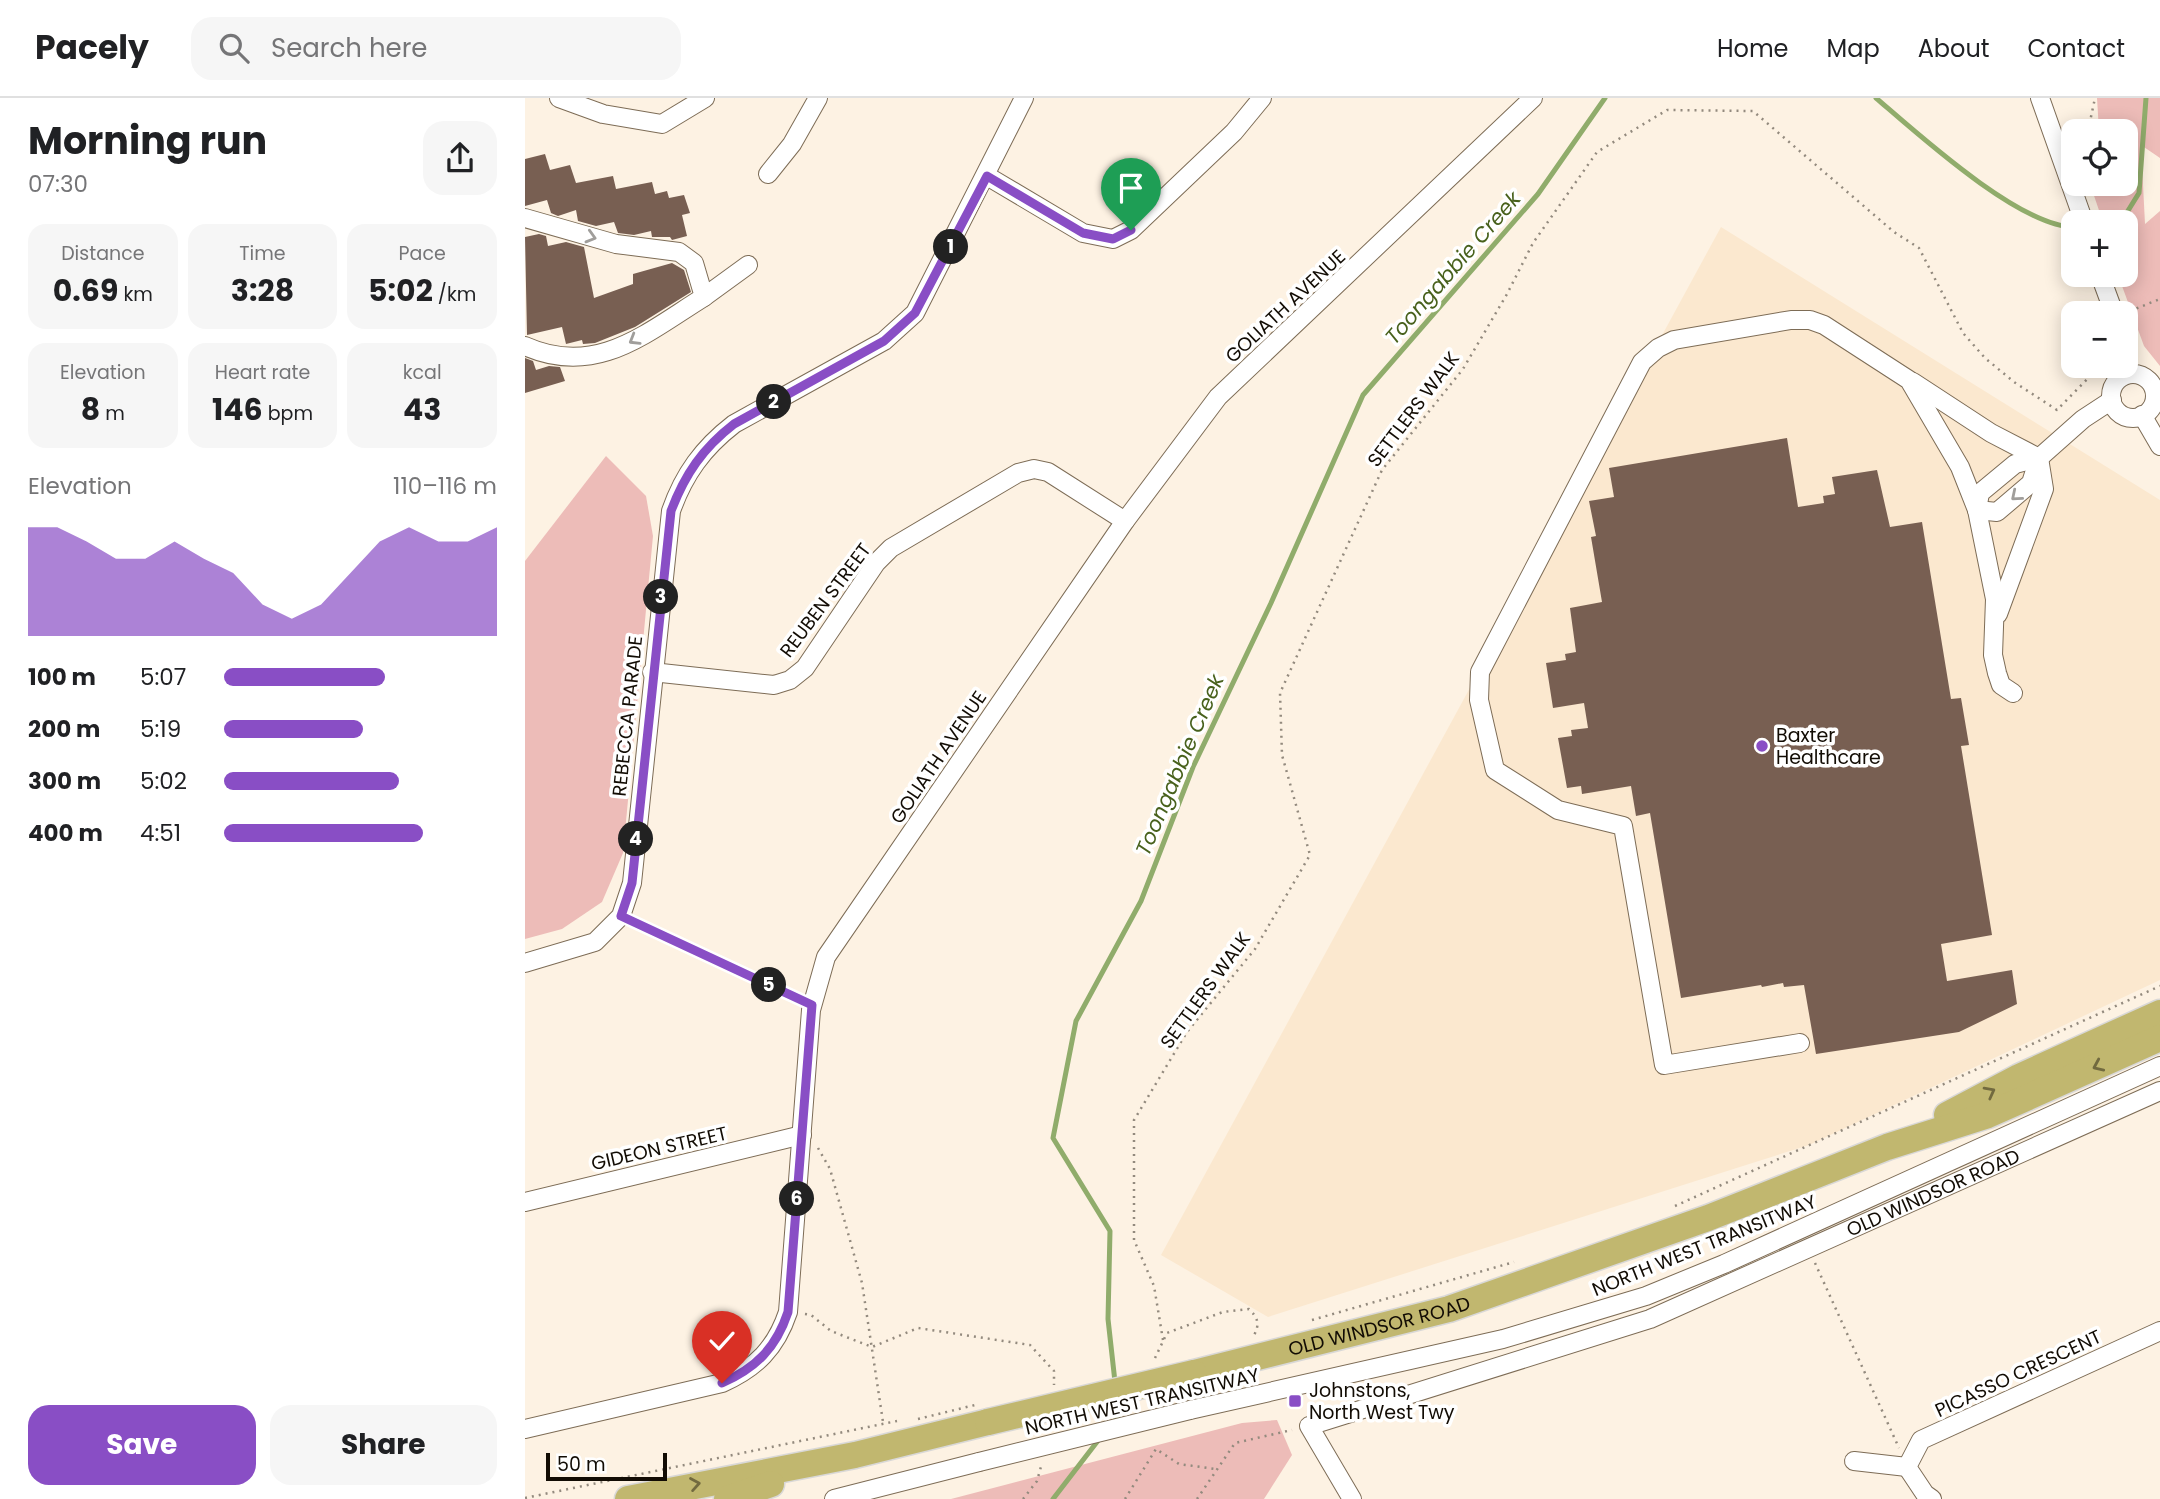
<!DOCTYPE html>
<meta charset="utf-8">
<style>
body{margin:0;font-family:Poppins,sans-serif;background:#f6f6f6;color:#202124;height:100vh;display:flex;flex-direction:column;font-size:26px;white-space:nowrap}
*{box-sizing:border-box;margin:0}
p{font-size:23px;color:#757577}
.icon{flex:none;width:38px;height:38px;fill:none;stroke:currentColor;stroke-width:2;stroke-linecap:round;stroke-linejoin:round}
.map{position:relative;flex:1;overflow:hidden}
.drawer{display:flex;flex-direction:column;background:#fff;width:525px}
.drawer>*{flex:none}
.buttons{position:absolute;left:1536px;top:21px;display:grid;gap:14px}
.buttons a{display:grid;place-items:center;width:77px;height:77px;border-radius:14px;background:#fff;box-shadow:0 4px 18px #0003;font-size:35px}
.scale{position:absolute;left:21px;bottom:18px;width:121px;box-sizing:border-box;padding-left:7px;border:4px solid #120c04;border-top:0;font-size:19px;line-height:24px;white-space:nowrap;color:#120c04;-webkit-text-stroke:5px #fff;paint-order:stroke}
.pin{position:absolute;display:grid;place-items:center;width:60px;height:60px;color:#fff;margin:-72px -30px;border-radius:50% 50% 50% 0;rotate:-45deg;box-shadow:0 0 7px #0007}
.pin .icon{rotate:45deg}
.km{position:absolute;width:35px;height:35px;margin:-18px;border-radius:50%;background:#222;color:#fff;font-size:19px;line-height:35px;text-align:center}
.round{display:grid;place-items:center;flex:none;width:74px;height:74px;border-radius:21px;background:#f6f6f6}
.overview{display:flex;align-items:center;justify-content:space-between;height:119px;padding:0 28px}
h1{font-size:38px;font-weight:700;line-height:52px}
.metrics{display:grid;grid-template-columns:repeat(3,1fr);gap:10px;height:119px;padding:7px 28px}
.metrics div{display:grid;align-content:center;border-radius:18px;background:#f6f6f6;text-align:center}
.metrics b{font-size:30px;font-weight:700}
.metrics small{font-size:19px;font-weight:400}
.metrics p{font-size:19px}
.chart{height:196px;padding:14px 28px}
.chart p{display:flex;justify-content:space-between}
.chart svg{width:100%;height:126px;margin-top:7px;fill:#894ec5;opacity:.7}
.primary-button{display:flex;gap:14px;margin-top:auto;padding:14px 28px}
.primary-button a{flex:1;height:80px;border-radius:21px;background:#894ec5;color:#fff;font-size:28px;font-weight:700;line-height:80px;text-align:center}
.primary-button a+a{background:#f6f6f6;color:#202124}
ul{padding:0 28px;list-style:none;font-size:23px}
li{display:grid;grid-template-columns:112px 84px 1fr;align-items:center;height:52px}
li i{height:18px;border-radius:9px;background:#894ec5}
header{display:flex;align-items:center;gap:42px;box-sizing:border-box;height:98px;padding:0 35px;background:#fff;border-bottom:2px solid #e0e0e0}
header strong{font-size:33px}
nav{display:flex;gap:38px;margin-inline-start:auto;font-size:24px}
.search{width:490px;height:63px;background:#f6f6f6;display:flex;align-items:center;gap:18px;box-sizing:border-box;padding:0 24px;border-radius:21px;color:#757577;font-size:26px}
main{display:flex;flex:1;min-height:0}
.map>svg:first-child{display:block}
.built{fill:#fbe8cf}
.green{fill:#edbcb8}
.lines{fill:none;stroke-linecap:round;stroke-linejoin:round}
.stream{stroke:#90ac6b;stroke-width:5}
.building{fill:#785f52}
.minor-casing{stroke:#7d6c56;stroke-width:20}
.highway-casing{stroke:#d9d8d7;stroke-width:29}
.path{stroke:#938a7e;stroke-width:2.5;stroke-dasharray:2 5;stroke-linecap:butt}
.minor{stroke:#fff;stroke-width:18}
.highway{stroke:#c1b76f;stroke-width:26}
.minor-bridge-casing{stroke:#7d6c56;stroke-width:20;stroke-linecap:butt}
.highway-bridge-casing{stroke:#d9d8d7;stroke-width:29;stroke-linecap:butt}
.path-bridge{stroke:#938a7e;stroke-width:2.5;stroke-dasharray:2 5;stroke-linecap:butt}
.minor-bridge{stroke:#fff;stroke-width:18}
.highway-bridge{stroke:#c1b76f;stroke-width:26}
.oneway{stroke:#a09e9b}
.oneway2{stroke:#726a3f}
.route-casing{stroke:#fff;stroke-width:14}
.route{stroke:#894ec5;stroke-width:9}
.poi-dot{fill:#894ec5;stroke:#fff;stroke-width:2.5}
.labels{text-anchor:middle;stroke-width:7;stroke-linejoin:round;paint-order:stroke}
.street-label{font-size:19px;fill:#120c04;stroke:#fff}
.poi-label{font-size:19px;fill:#120c04;stroke:#fff;text-anchor:start}
.water-label{font-size:21px;font-style:italic;fill:#48611c;stroke:#fff}
</style>
<header>
<strong>Pacely</strong>
<div class="search"><svg class="icon" aria-label="search" viewBox="0 0 24 24"><circle cx="10" cy="10" r="6"/><path d="M15 15l6 6"/></svg>Search here</div>
<nav><a>Home</a><a>Map</a><a>About</a><a>Contact</a></nav>
</header>
<main>
<section class="drawer">
<div class="overview"><div><h1>Morning run</h1><p>07:30</p></div><a class="round"><svg class="icon" aria-label="share" viewBox="0 0 24 24"><path d="M12 15V3M7 8l5-5 5 5M5 13v7h14v-7"/></svg></a></div>
<div class="metrics">
<div><p>Distance</p><b>0.69<small> km</small></b></div>
<div><p>Time</p><b>3:28</b></div>
<div><p>Pace</p><b>5:02<small> /km</small></b></div>
</div>
<div class="metrics">
<div><p>Elevation</p><b>8<small> m</small></b></div>
<div><p>Heart rate</p><b>146<small> bpm</small></b></div>
<div><p>kcal</p><b>43</b></div>
</div>
<div class="chart"><p><span>Elevation</span>110–116 m</p>
<svg viewBox="0 0 160 44" preserveAspectRatio="none"><path d="M0 44V6L10 6L20 11L30 17L40 17L50 11L60 17L70 22L80 33L90 38L100 33L110 22L120 11L130 6L140 11L150 11L160 6V44z"/></svg>
</div>
<ul>
<li><b>100 m</b>5:07<i style="width:59%"></i></li>
<li><b>200 m</b>5:19<i style="width:51%"></i></li>
<li><b>300 m</b>5:02<i style="width:64%"></i></li>
<li><b>400 m</b>4:51<i style="width:73%"></i></li>
</ul>
<div class="primary-button"><a>Save</a><a>Share</a></div>
</section>
<div class="map">
<svg width="1635" height="1401" viewBox="0 0 1635 1401">
<rect width="100%" height="100%" fill="#fdf2e3"/>
<polygon class="built" points="1196,129 1635,402 1635,882 1284,1047 743,1219 636,1157"/>
<g class="green">
<polygon points="1572,0 1635,0 1635,60 1616,47 1620,126 1635,113 1635,268 1619,248 1593,177 1601,177 1601,124 1578,124 1565,86 1601,86 1601,33 1574,33"/>
<polygon points="81,358 121,398 128,438 98,755 77,804 37,831 0,841 0,463"/>
<polygon points="752,1322 767,1357 739,1401 426,1401 717,1325"/>
</g>
<g class="lines">
<g class="stream">
<path d="M1351 0C1393 36 1495 129 1549 129"/>
<polyline points="1596,124 1614,95 1621,0"/>
<polyline points="590,1284 583,1221 585,1133 528,1040 551,923 616,803 668,669 746,505 838,297 1013,96 1080,0"/>
<polyline points="586,1327 594,1317 592,1301"/>
<polyline points="528,1401 575,1340"/>
</g>
</g>
<g class="building">
<polygon points="20,56 25,72 45,67 51,85 88,78 91,91 127,84 130,96 142,93 144,100 159,97 165,115 157,117 162,138 147,142 145,139 127,139 126,133 109,137 93,135 89,124 71,128 53,123 51,112 33,118 26,115 22,102 0,108 0,61"/>
<polygon points="14,136 21,138 23,148 41,144 59,149 69,200 108,186 108,176 147,165 159,172 166,194 110,229 70,245 58,246 57,242 41,246 37,229 2,237 0,139"/>
<polygon points="0,260 8,263 11,272 24,268 35,269 40,283 0,295"/>
<polygon points="1262,340 1273,409 1299,405 1298,398 1310,396 1307,379 1352,372 1365,429 1397,424 1426,601 1436,600 1444,647 1436,648 1467,837 1416,846 1422,883 1487,872 1492,906 1434,934 1291,956 1279,887 1259,889 1258,885 1237,889 1236,887 1156,900 1125,715 1111,718 1106,688 1057,696 1056,688 1042,690 1033,640 1047,638 1046,632 1063,630 1059,605 1028,610 1021,565 1041,562 1040,556 1051,554 1045,510 1077,504 1066,439 1071,438 1064,403 1089,399 1084,370"/>
</g>
<g class="lines">
<defs>
<g id="minor">
<polyline points="34,0 78,16 137,26 180,0"/>
<polyline points="1515,0 1559,124"/>
<polyline points="243,76 267,46 293,0"/>
<polyline points="462,78 558,135 588,141 606,132 709,34 737,0"/>
<path d="M0 120 91 146 154 154 169 165 179 199C121 235 71 280 0 248"/>
<polyline points="1575,177 1589,215"/>
<polyline points="179,199 223,167"/>
<circle cx="1608" cy="298" r="22"/>
<polyline points="1388,284 1466,335 1514,360"/>
<polyline points="1617,317 1635,348"/>
<polyline points="1452,412 1455,395 1490,366 1514,360 1558,321 1587,302"/>
<polyline points="1452,412 1472,414 1506,385 1513,363"/>
<polyline points="1473,516 1519,391 1514,360"/>
<polyline points="127,574 249,587 265,582 280,570 351,465 366,450 493,375 509,371 523,374 600,423"/>
<path d="M0 865 70 844 96 818 107 785 146 413C159 376 178 350 209 326L359 243 390 215 499 0"/>
<polyline points="1275,945 1139,967 1098,728 1033,712 970,672 954,602 955,574 1117,264 1133,250 1149,242 1266,222 1285,222 1299,227 1384,282 1435,369 1452,412 1470,501 1468,557 1472,575 1476,587 1488,595"/>
<polyline points="0,1104 277,1037"/>
<polyline points="665,1312 978,1241 1121,1198 1199,1166 1635,968"/>
<path d="M0 1331 197 1285C231 1270 251 1250 263 1214L286 912 301 859 600 423 693 299 1008 0"/>
<polyline points="1329,1363 1382,1369"/>
<polyline points="309,1401 454,1364"/>
<path id="s1" d="M827 1401 784 1328 1125 1221 1635 993"/>
<polyline points="1407,1401 1400,1396 1382,1369 1396,1342 1635,1233"/>
</g>
<g id="highway">
<polyline points="1422,1017 1494,979 1635,915"/>
<path id="s2" d="M669 1275 924 1211 1183 1120 1362 1049 1463 1017 1635 940"/>
<polyline points="103,1401 330,1357 463,1324"/>
<polyline points="202,1401 246,1386"/>
</g>
</defs>
<use href="#minor" class="minor-casing"/>
<use href="#highway" class="highway-casing"/>
<g class="path">
<polyline points="1563,33 1570,0"/>
<polyline points="1605,213 1635,201"/>
<polyline points="111,825 274,900"/>
<polyline points="293,1050 305,1071 337,1185 358,1324"/>
<polyline points="1150,1108 1635,888"/>
<polyline points="1290,1165 1374,1350"/>
<polyline points="280,1216 286,1217 306,1233 347,1249 393,1230 505,1247 529,1273 529,1287"/>
<polyline points="787,1222 989,1164"/>
<polyline points="638,1242 629,1188 609,1142 609,1022 662,934 730,851 785,757 757,657 755,595 857,372 938,271 982,196 1008,145 1072,54 1142,12 1228,13 1369,134 1394,150 1438,235 1460,260 1489,284 1532,312 1575,268"/>
<path d="M630 1260 642 1235 698 1214 724 1211C733 1220 735 1226 729 1237"/>
<polyline points="0,1400 372,1323"/>
<polyline points="498,1401 512,1383 517,1365"/>
<polyline points="600,1401 631,1351 654,1366 690,1371"/>
<polyline points="672,1401 710,1345 767,1332"/>
</g>
<use href="#minor" class="minor"/>
<use href="#highway" class="highway"/>
<defs>
<polyline id="minor-bridge" points="454,1364 665,1312"/>
<polyline id="highway-bridge" points="463,1324 669,1275"/>
</defs>
<use href="#minor-bridge" class="minor-bridge-casing"/>
<use href="#highway-bridge" class="highway-bridge-casing"/>
<polyline class="path-bridge" points="393,1321 450,1307"/>
<use href="#minor-bridge" class="minor-bridge"/>
<use href="#highway-bridge" class="highway-bridge"/>
</g>
<defs><path id="oneway-chevron" d="M-2-3.5L2.5 0L-2 3.5" fill="none" stroke-width="1.6" stroke-linecap="round" stroke-linejoin="round" transform="scale(1.75)"/></defs>
<g class="oneway">
<use href="#oneway-chevron" transform="translate(66 139) rotate(16)"/>
<use href="#oneway-chevron" transform="translate(109 242) rotate(149)"/>
<use href="#oneway-chevron" transform="translate(1491 398) rotate(140)"/>
</g>
<g class="oneway2">
<use href="#oneway-chevron" transform="translate(1573 968) rotate(156)"/>
<use href="#oneway-chevron" transform="translate(1465 994) rotate(-28)"/>
<use href="#oneway-chevron" transform="translate(170 1386) rotate(-10)"/>
</g>
<g class="lines">
<defs>
<path id="route" d="M197 1285C231 1270 251 1250 263 1214L287 907 96 818 107 785 146 413C160 376 178 350 209 326L359 243 390 215 462 78 558 135 588 141 606 132"/>
</defs>
<use href="#route" class="route-casing"/>
<use href="#route" class="route"/>
</g>
<g class="poi-dot">
<circle cx="1237" cy="648" r="7"/>
<rect x="763" y="1296" width="14" height="14" rx="3.5"/>
</g>
<g class="labels">
<g class="street-label">
<text transform="translate(760 208) rotate(-43)" y="7">GOLIATH AVENUE</text>
<text transform="translate(888 311) rotate(-53)" y="7">SETTLERS WALK</text>
<text transform="translate(300 502) rotate(-53)" y="7">REUBEN STREET</text>
<text transform="translate(102 618) rotate(-84)" y="7">REBECCA PARADE</text>
<text transform="translate(413 659) rotate(-56)" y="7">GOLIATH AVENUE</text>
<text transform="translate(680 892) rotate(-54)" y="7">SETTLERS WALK</text>
<text transform="translate(134 1050) rotate(-13)" y="7">GIDEON STREET</text>
<text dy="7" stroke="none"><textPath href="#s1" startOffset="752">OLD WINDSOR ROAD</textPath></text>
<text transform="translate(1179 1147) rotate(-22)" y="7">NORTH WEST TRANSITWAY</text>
<text dy="7" stroke="none"><textPath href="#s2" startOffset="191">OLD WINDSOR ROAD</textPath></text>
<text transform="translate(1493 1275) rotate(-25)" y="7">PICASSO CRESCENT</text>
<text transform="translate(617 1303) rotate(-13)" y="7">NORTH WEST TRANSITWAY</text>
</g>
<g class="poi-label">
<text x="1251" y="644">Baxter<tspan x="1251" dy="22">Healthcare</tspan></text>
<text x="784" y="1299">Johnstons,<tspan x="784" dy="22">North West Twy</tspan></text>
</g>
<g class="water-label">
<text transform="translate(928 170) rotate(-49)" y="7">Toongabbie Creek</text>
<text transform="translate(655 667) rotate(-67)" y="7">Toongabbie Creek</text>
</g>
</g>
</svg>
<div class="buttons">
<a><svg class="icon" aria-label="locate" viewBox="0 0 24 24"><circle cx="12" cy="12" r="6"/><path d="M12 2v4M12 18v4M2 12h4M18 12h4"/></svg></a>
<a>+</a>
<a>−</a>
</div>
<div class="scale">50 m</div>
<div class="pin" style="left:606px;top:132px;background:#1e9e55"><svg class="icon" aria-label="arrive" viewBox="0 0 24 24"><path d="M6 21V4h12l-3 4 3 4H6"/></svg></div>
<div class="pin" style="left:197px;top:1285px;background:#d93025"><svg class="icon" aria-label="check" viewBox="0 0 24 24"><path d="M5 12l5 5 9-10"/></svg></div>
<b class="km" style="left:426px;top:149px">1</b>
<b class="km" style="left:249px;top:304px">2</b>
<b class="km" style="left:136px;top:499px">3</b>
<b class="km" style="left:111px;top:741px">4</b>
<b class="km" style="left:244px;top:887px">5</b>
<b class="km" style="left:272px;top:1101px">6</b>
</div>
</main>
